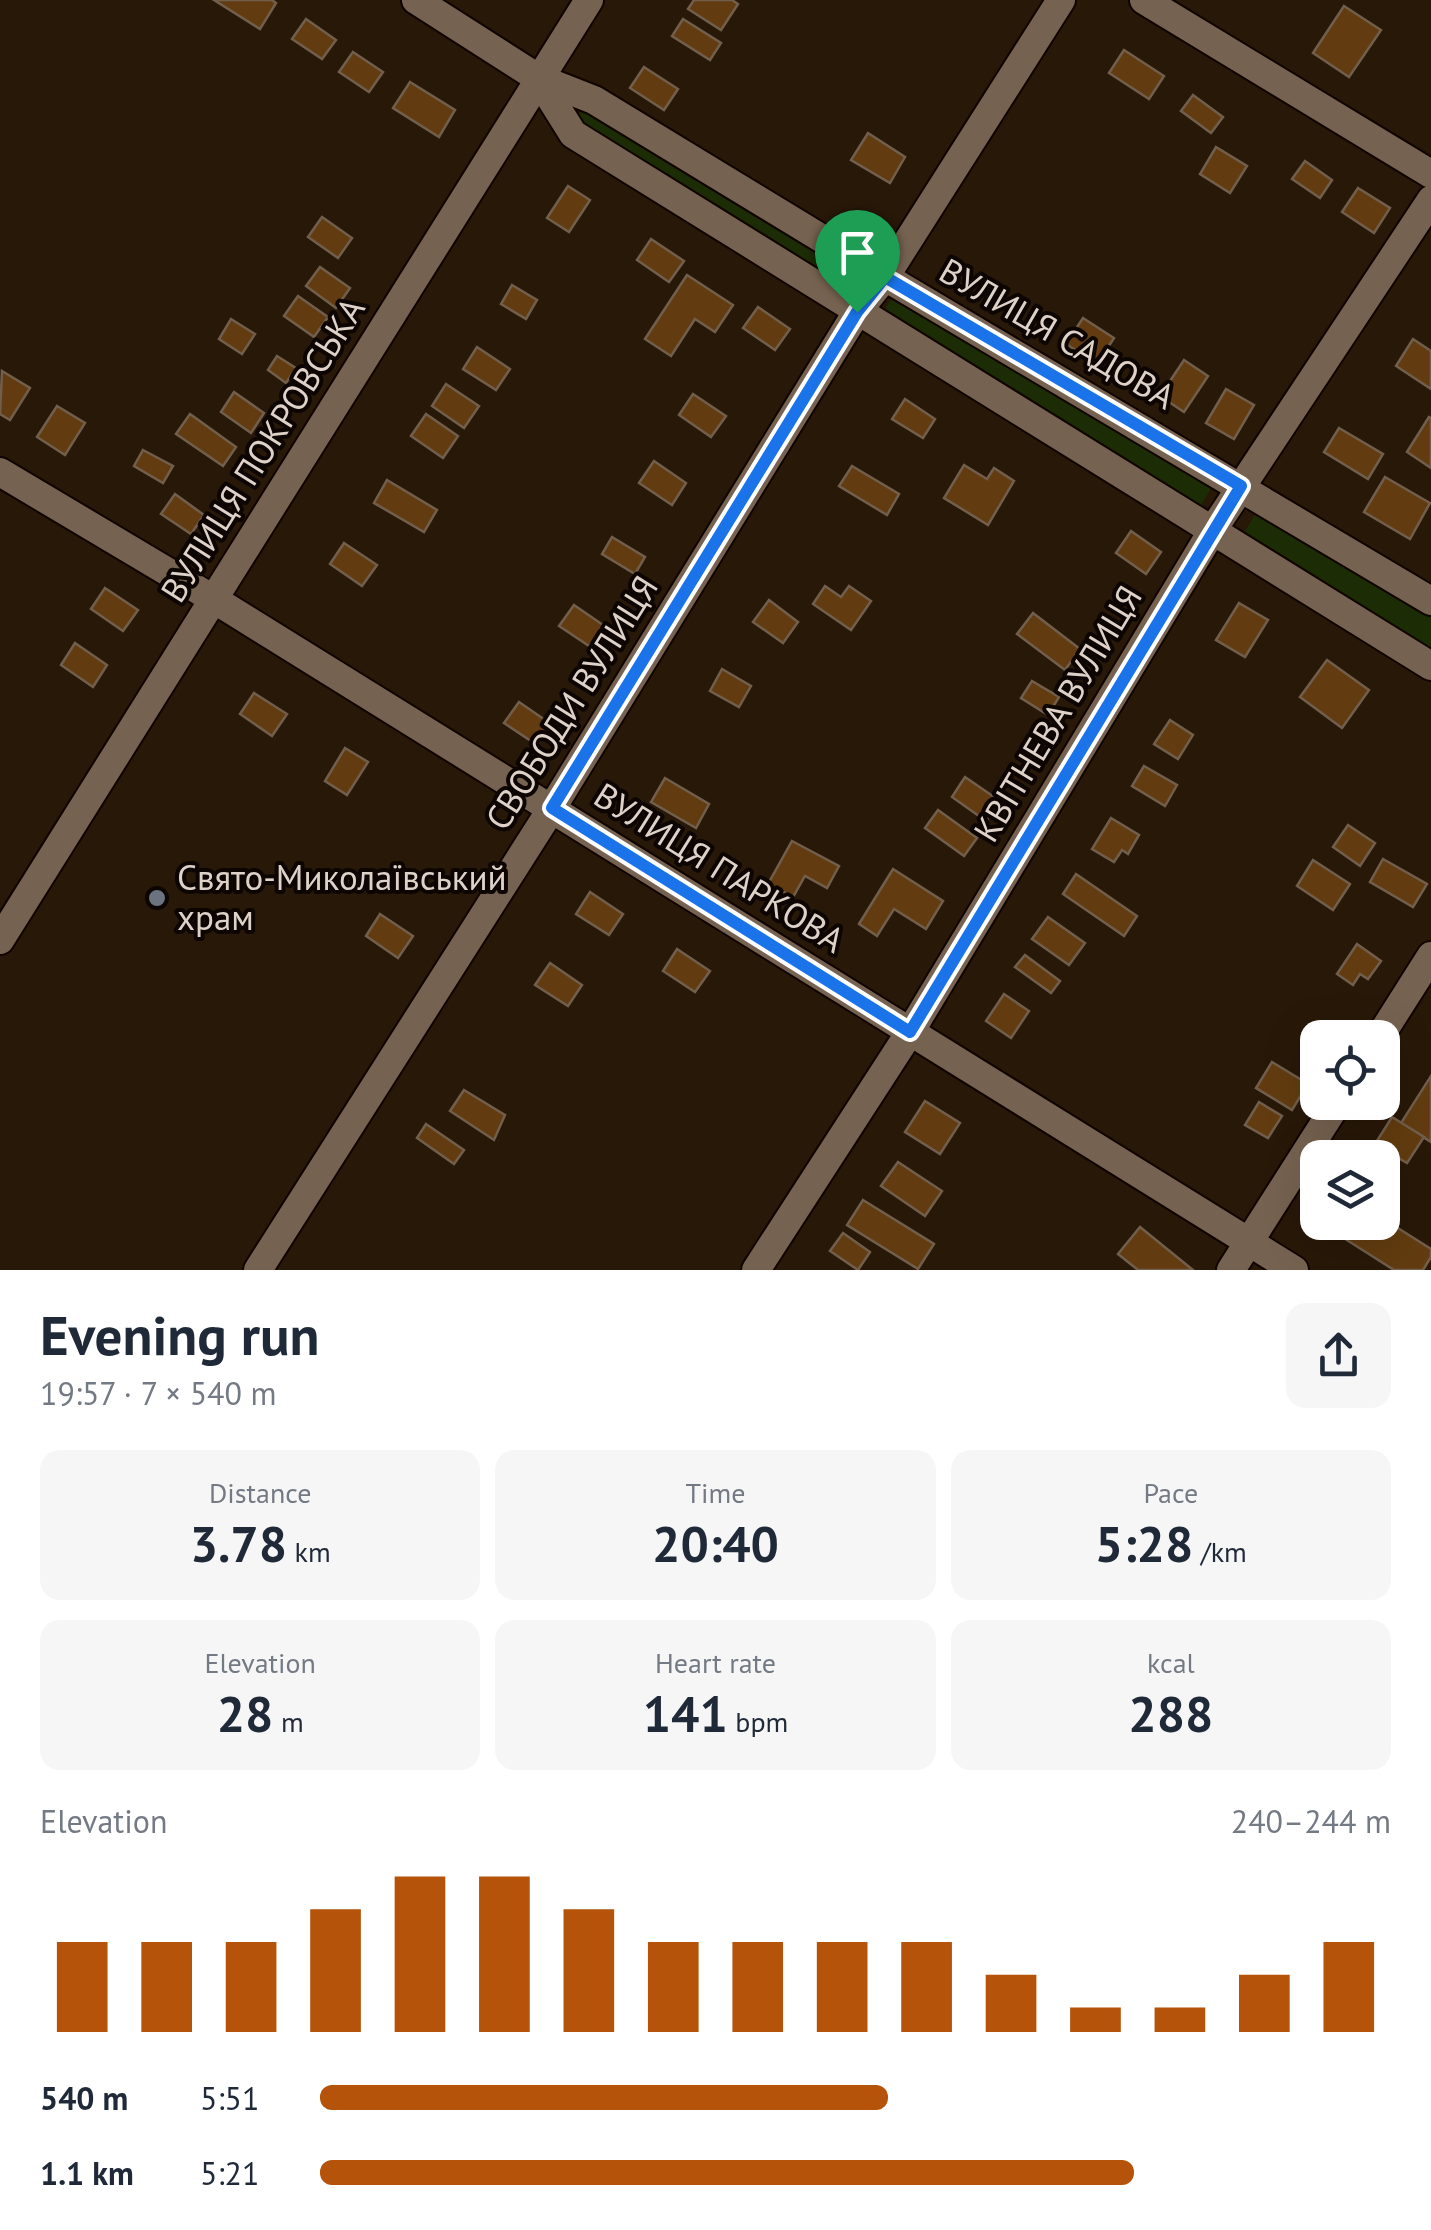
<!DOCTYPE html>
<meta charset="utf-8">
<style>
body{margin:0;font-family:"PT Sans",sans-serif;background:#f6f6f7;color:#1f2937;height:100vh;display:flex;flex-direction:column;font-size:38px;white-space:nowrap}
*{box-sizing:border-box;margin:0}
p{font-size:32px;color:#747a83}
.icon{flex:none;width:55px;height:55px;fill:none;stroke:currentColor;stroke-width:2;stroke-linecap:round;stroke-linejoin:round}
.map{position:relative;height:1270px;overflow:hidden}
.side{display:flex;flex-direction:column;background:#fff;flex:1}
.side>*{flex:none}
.fabs{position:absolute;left:1300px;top:1020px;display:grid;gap:20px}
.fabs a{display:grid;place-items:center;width:100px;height:100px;border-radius:20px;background:#fff;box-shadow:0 10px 40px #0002;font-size:50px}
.pin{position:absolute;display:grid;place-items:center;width:85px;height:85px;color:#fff;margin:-102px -42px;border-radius:50% 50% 50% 0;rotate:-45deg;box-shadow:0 0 10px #0007}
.pin .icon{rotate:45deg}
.round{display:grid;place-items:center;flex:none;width:105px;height:105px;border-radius:20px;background:#f6f6f7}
.head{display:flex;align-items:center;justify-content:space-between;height:170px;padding:0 40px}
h1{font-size:55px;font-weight:800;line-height:75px}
.figures{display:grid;grid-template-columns:repeat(3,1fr);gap:15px;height:170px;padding:10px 40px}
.figures div{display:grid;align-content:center;border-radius:20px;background:#f6f6f7;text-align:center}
.figures b{font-size:50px;font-weight:800}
.figures small{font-size:28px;font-weight:400}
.figures p{font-size:28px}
.chart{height:280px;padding:20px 40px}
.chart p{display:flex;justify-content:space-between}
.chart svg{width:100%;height:180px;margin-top:10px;stroke:#b45309;stroke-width:6}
ul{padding:0 40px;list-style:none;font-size:32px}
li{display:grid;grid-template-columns:160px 120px 1fr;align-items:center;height:75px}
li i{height:25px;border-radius:12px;background:#b45309}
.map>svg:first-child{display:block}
.green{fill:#1c2c04}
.building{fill:#623c10;stroke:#715e4c;stroke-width:2.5}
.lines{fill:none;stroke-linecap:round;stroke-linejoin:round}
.minor-casing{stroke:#100400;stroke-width:32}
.minor{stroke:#766250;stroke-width:28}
.route-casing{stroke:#fff;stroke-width:20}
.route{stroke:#1a73e8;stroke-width:12}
.worship-dot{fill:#6b7280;stroke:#0c0502;stroke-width:4}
.labels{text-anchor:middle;stroke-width:8;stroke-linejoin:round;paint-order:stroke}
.street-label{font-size:35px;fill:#ded2c8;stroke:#0c0502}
.poi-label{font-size:35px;fill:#ded2c8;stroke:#0c0502;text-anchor:start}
</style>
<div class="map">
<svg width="1431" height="1270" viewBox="0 0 1431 1270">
<rect width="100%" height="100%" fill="#281808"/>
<g class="green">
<polygon points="583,109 866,273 852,297 576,118"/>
<polygon points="897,290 1215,482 1199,508 882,314"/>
<polygon points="1260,507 1431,612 1431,650 1243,534"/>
</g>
<g class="building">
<polygon points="214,0 272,0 276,3 260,29"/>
<polygon points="694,0 732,0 738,4 721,30 688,9"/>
<polygon points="1344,6 1381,30 1349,77 1313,53"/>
<polygon points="306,19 336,40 322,59 292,39"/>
<polygon points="683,19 721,43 710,60 672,36"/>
<polygon points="1124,50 1164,76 1149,99 1109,73"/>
<polygon points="353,52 383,72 369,92 339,72"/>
<polygon points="644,67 678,89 664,110 630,88"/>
<polygon points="410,82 455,110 439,137 393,108"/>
<polygon points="1193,95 1223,117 1211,133 1181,111"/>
<polygon points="868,133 905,157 890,183 851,160"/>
<polygon points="1216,147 1247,166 1230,193 1200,174"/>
<polygon points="1305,161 1332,180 1320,198 1292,179"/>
<polygon points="568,186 590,200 569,232 547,218"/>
<polygon points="1358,188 1390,208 1374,233 1342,212"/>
<polygon points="322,217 352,238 338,258 308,237"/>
<polygon points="651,239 684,261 669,282 637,260"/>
<polygon points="320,267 350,288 336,308 306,286"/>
<polygon points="687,275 733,305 715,332 695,319 671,356 645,339"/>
<polygon points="512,285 537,300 526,319 501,304"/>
<polygon points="298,296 328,317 314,337 284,316"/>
<polygon points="758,307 790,329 775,350 743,328"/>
<polygon points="1083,318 1114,338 1097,364 1066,344"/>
<polygon points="231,319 255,334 242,354 219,339"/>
<polygon points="1413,339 1431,351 1431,389 1396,366"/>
<polygon points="477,347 510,369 496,390 463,369"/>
<polygon points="277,356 296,368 286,383 268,370"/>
<polygon points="1184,360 1208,376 1184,412 1160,396"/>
<polygon points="2,371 30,388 10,420 0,414"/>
<polygon points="446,384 479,406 464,428 432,406"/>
<polygon points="1226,389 1254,405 1234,439 1206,423"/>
<polygon points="234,392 264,413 251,433 221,412"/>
<polygon points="693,394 726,416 711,437 679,415"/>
<polygon points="905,399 935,419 923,438 892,419"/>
<polygon points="57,406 85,423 65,455 37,437"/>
<polygon points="190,414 236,447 223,466 176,434"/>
<polygon points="426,414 458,436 443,458 411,436"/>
<polygon points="1429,417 1431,418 1431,468 1407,452"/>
<polygon points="1339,428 1383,454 1368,479 1324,452"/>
<polygon points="143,450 173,466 163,483 134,466"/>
<polygon points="654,461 686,483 672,505 639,483"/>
<polygon points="964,465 987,479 994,468 1014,481 988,525 944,498"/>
<polygon points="852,466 899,494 887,515 839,486"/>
<polygon points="1385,477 1430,503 1410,539 1364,512"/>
<polygon points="387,480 437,510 424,532 374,503"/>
<polygon points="175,494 204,515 191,534 161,514"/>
<polygon points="1131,531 1161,552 1146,574 1116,553"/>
<polygon points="612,537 645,557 635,574 602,554"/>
<polygon points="344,543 377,565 362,586 330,564"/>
<polygon points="825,586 841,597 849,586 871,601 851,630 813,604"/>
<polygon points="105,588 138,610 123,631 91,609"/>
<polygon points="769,600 798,622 783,643 753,622"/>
<polygon points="1239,603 1268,620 1245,657 1216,640"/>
<polygon points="574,605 606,627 592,648 559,626"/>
<polygon points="1033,613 1080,649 1065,670 1017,634"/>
<polygon points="75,643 107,665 93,687 61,665"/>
<polygon points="1327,660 1369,690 1342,728 1300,697"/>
<polygon points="722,669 751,686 739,707 710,691"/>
<polygon points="1032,681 1059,697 1048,715 1021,698"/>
<polygon points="254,693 287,714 272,736 240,714"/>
<polygon points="519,702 551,724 537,745 504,723"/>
<polygon points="1170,720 1193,735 1178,759 1154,744"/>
<polygon points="345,748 368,762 347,795 325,781"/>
<polygon points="1144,766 1177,785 1165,806 1132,786"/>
<polygon points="965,777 1000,801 986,821 952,797"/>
<polygon points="665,778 709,804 696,828 651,802"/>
<polygon points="938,810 977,838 964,856 925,828"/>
<polygon points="1111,818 1139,835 1128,854 1122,850 1114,862 1092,849"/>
<polygon points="1348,825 1375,843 1360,866 1333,847"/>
<polygon points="792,841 839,866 827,888 805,876 793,897 768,884"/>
<polygon points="1383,859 1427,884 1413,907 1370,882"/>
<polygon points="1313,860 1350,884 1333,910 1297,886"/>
<polygon points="893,869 943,901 926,929 894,909 877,936 859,924"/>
<polygon points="1076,874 1137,916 1124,936 1063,894"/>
<polygon points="590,892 623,914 609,935 576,914"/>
<polygon points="380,914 413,936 398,958 366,936"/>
<polygon points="1048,917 1085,943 1069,965 1032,939"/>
<polygon points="1357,944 1381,961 1368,979 1360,974 1353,985 1337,974"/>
<polygon points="677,949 710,971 695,992 663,971"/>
<polygon points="1025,955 1060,981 1051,993 1015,967"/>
<polygon points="550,963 582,985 568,1006 535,985"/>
<polygon points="1004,994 1029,1011 1011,1038 986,1021"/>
<polygon points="1272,1062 1308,1084 1292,1110 1256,1088"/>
<polygon points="1431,1076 1431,1142 1401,1123"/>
<polygon points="464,1090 505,1115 494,1140 450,1111"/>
<polygon points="925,1101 960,1123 940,1154 905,1132"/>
<polygon points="1259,1102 1282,1116 1268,1138 1245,1125"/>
<polygon points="1392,1117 1424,1137 1407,1163 1375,1144"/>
<polygon points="426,1124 464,1150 454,1164 417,1138"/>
<polygon points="898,1162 942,1191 925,1216 881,1186"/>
<polygon points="863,1200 934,1244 918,1269 847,1225"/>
<polygon points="1382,1218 1431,1249 1431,1257 1423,1270 1394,1270 1342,1237 1352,1222 1382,1222"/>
<polygon points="1140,1227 1193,1270 1138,1270 1118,1254"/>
<polygon points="843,1233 870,1252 858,1270 830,1251"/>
</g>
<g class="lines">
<defs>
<g id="minor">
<polyline points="416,0 538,78 594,100 885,277 1431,601"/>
<polyline points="1144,0 1431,174"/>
<polyline points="538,78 573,134 1431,666"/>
<polyline points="0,472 215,600 1294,1270"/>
<polyline points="0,940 589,0"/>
<polyline points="1379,1038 1431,956"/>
<polyline points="258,1270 552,808 857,312 885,277 1061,0"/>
<polyline points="756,1270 910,1032 1214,528 1431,200"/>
<polyline points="1231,1270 1338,1102"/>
</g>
</defs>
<use href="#minor" class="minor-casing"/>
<use href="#minor" class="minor"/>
</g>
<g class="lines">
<defs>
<polygon id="route" points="885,277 1241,486 910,1032 552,808 857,312"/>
</defs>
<use href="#route" class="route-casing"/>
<use href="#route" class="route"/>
</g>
<circle class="worship-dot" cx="157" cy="898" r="10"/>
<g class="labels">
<g class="street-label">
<text transform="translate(1057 334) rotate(30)" y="12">ВУЛИЦЯ САДОВА</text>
<text transform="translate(263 450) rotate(-58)" y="12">ВУЛИЦЯ ПОКРОВСЬКА</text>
<text transform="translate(572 703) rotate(-58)" y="12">СВОБОДИ ВУЛИЦЯ</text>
<text transform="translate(1058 714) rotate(-59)" y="12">КВІТНЕВА ВУЛИЦЯ</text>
<text transform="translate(719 868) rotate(32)" y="12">ВУЛИЦЯ ПАРКОВА</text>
</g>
<g class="poi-label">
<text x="177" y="890">Свято-Миколаївський<tspan x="177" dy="40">храм</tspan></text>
</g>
</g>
</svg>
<div class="fabs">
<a><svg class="icon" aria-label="locate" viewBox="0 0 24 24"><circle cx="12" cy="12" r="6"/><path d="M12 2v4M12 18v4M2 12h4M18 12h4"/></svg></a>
<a><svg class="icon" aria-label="layers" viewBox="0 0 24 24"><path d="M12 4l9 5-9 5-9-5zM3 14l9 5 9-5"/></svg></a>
</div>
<div class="pin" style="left:857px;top:312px;background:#1e9e55"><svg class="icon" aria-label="arrive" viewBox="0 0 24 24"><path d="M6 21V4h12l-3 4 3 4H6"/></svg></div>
</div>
<section class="side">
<div class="head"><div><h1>Evening run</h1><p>19:57 · 7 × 540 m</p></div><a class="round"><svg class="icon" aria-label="share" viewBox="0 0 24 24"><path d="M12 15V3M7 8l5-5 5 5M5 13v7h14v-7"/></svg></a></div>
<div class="figures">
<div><p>Distance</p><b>3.78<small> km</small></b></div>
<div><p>Time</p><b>20:40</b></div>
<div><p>Pace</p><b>5:28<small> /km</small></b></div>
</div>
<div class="figures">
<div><p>Elevation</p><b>28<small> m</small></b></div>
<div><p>Heart rate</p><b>141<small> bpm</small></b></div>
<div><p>kcal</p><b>288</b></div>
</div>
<div class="chart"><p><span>Elevation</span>240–244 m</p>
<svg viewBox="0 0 160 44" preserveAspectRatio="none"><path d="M5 44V22M15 44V22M25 44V22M35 44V14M45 44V6M55 44V6M65 44V14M75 44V22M85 44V22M95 44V22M105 44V22M115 44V30M125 44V38M135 44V38M145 44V30M155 44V22"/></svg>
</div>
<ul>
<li><b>540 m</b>5:51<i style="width:53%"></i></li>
<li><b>1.1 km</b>5:21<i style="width:76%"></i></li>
</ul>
</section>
